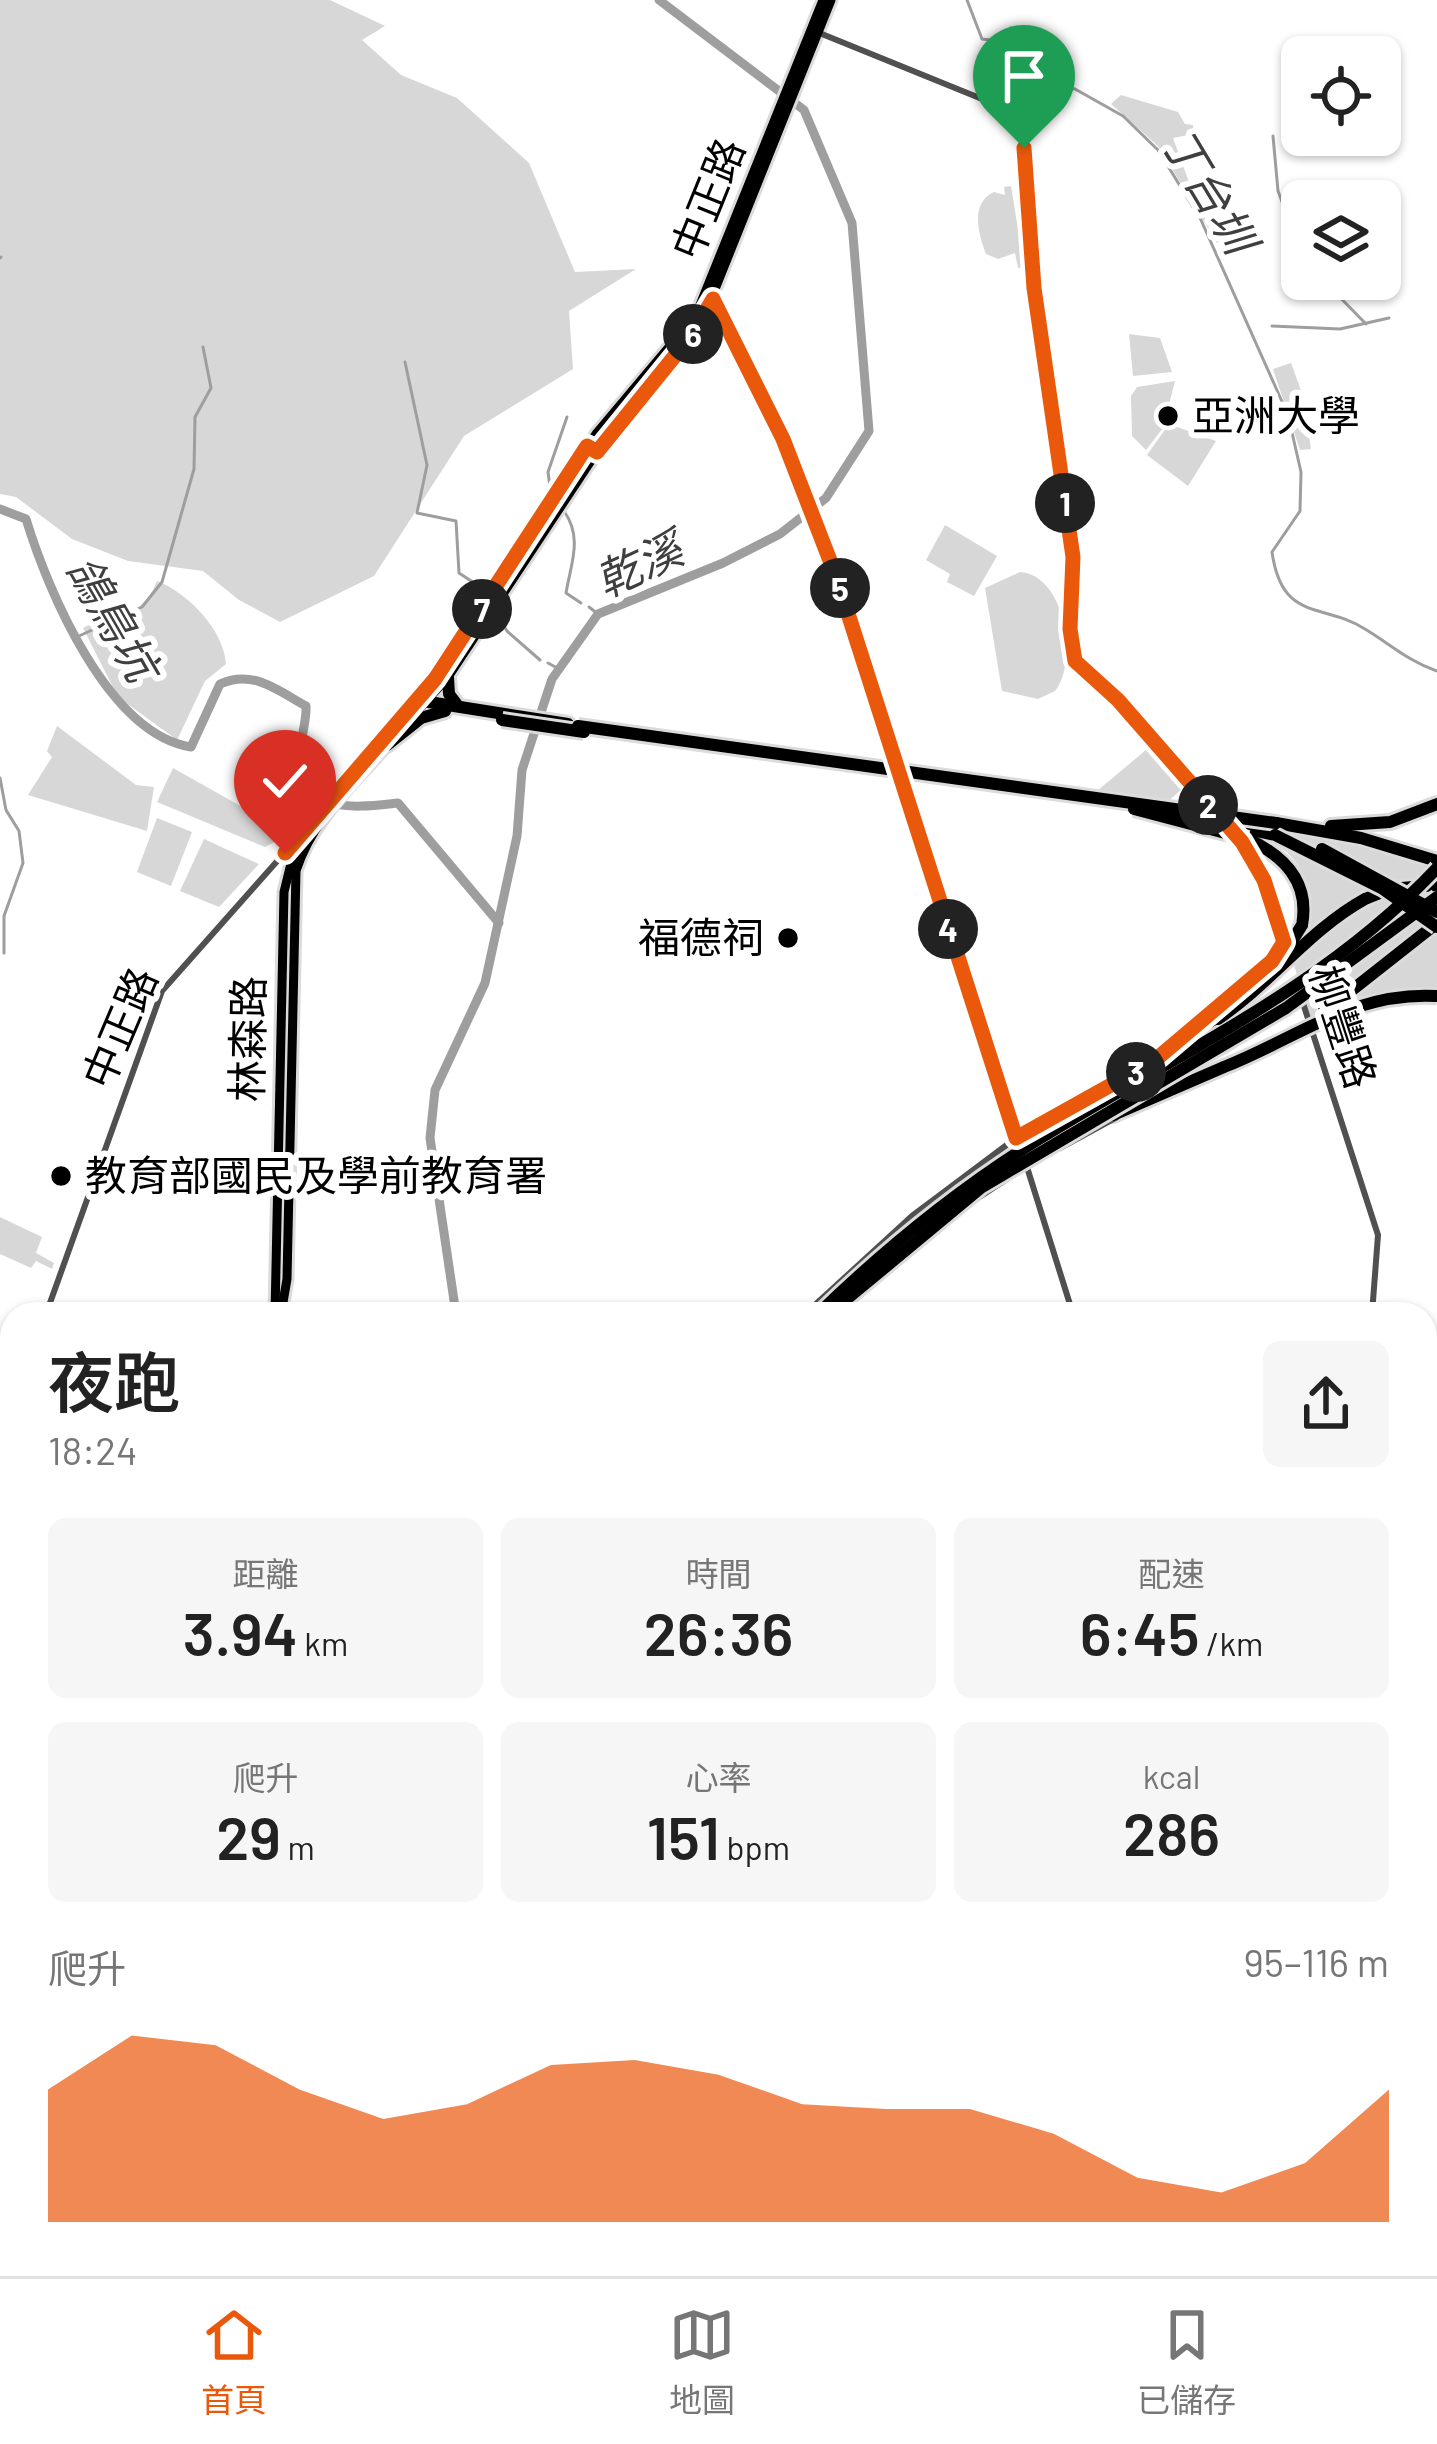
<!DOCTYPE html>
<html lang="zh-TW">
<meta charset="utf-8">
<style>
body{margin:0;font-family:Barlow,"Noto Sans TC",sans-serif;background:#f6f6f6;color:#222;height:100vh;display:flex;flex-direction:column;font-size:45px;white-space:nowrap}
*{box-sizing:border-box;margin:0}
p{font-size:39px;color:#767676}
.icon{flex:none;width:66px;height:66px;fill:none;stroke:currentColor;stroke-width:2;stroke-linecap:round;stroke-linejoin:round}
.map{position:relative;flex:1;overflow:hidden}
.sheet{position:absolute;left:0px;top:1302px;width:1437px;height:975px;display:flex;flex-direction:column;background:#fff;border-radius:36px 36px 0 0;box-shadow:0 3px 9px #0004}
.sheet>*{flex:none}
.fabs{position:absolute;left:1281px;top:36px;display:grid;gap:24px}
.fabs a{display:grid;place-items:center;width:120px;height:120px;border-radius:18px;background:#fff;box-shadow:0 3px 9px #0004;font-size:60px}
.pin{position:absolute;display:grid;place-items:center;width:102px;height:102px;color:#fff;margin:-123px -51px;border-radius:50% 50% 50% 0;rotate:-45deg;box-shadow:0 0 12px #0007}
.pin .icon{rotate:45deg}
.km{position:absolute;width:60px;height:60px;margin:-30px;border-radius:50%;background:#222;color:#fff;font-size:33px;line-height:60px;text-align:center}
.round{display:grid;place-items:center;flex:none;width:126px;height:126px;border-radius:18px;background:#f6f6f6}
.headline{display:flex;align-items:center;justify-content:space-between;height:204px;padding:0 48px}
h1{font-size:66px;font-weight:600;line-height:90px}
.stats{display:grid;grid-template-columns:repeat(3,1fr);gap:18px;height:204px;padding:12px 48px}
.stats div{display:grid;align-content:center;border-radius:18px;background:#f6f6f6;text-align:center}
.stats b{font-size:60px;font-weight:600}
.stats small{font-size:33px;font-weight:400}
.stats p{font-size:33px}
.chart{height:336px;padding:24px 48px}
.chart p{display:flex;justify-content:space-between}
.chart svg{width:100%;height:216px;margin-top:12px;fill:#ea580c;opacity:.7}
.tab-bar{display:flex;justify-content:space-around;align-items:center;height:168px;border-top:3px solid #e0e0e0;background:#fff;font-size:33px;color:#767676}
.tab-bar a{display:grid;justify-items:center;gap:6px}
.tab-bar .selected{color:#ea580c}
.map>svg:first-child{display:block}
.green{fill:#d7d7d7}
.water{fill:#9e9e9e}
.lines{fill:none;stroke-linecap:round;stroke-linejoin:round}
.stream{stroke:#9e9e9e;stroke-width:3}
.canal{stroke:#9e9e9e;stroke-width:6}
.river{stroke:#9e9e9e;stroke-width:9}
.major-casing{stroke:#dbdbdb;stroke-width:15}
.highway-casing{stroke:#dbdbdb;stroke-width:18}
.minor{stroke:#505050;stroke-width:6}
.major{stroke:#000;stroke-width:9}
.highway{stroke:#000;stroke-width:12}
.highway-bridge-casing{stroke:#dbdbdb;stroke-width:18;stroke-linecap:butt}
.highway-bridge{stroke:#000;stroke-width:12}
.route-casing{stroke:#fff;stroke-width:24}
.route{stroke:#ea580c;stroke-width:15}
.poi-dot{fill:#000;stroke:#fff;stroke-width:4.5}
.labels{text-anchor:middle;stroke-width:12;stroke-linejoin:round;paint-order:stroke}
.street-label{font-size:42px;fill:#000;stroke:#fff}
.poi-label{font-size:42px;fill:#000;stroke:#fff;text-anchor:start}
.water-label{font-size:45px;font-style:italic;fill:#3f3f3f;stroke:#fff}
</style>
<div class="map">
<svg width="1437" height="2276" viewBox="0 0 1437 2276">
<rect width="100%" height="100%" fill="#fff"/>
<g class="green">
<polygon points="0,0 330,0 385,26 362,40 401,75 457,98 529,163 575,272 636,269 569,311 573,369 464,436 374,576 280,622 239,600 203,571 128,561 72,539 16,497 0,494"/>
<polygon points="1121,95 1178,112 1185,124 1193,125 1194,134 1173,138 1193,193 1205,200 1225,238 1217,243 1158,146 1111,104"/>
<path d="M1011 186 1024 267 1018 268 1015 253 998 259 986 254C978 233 970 203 994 192L1005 195 1004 187Z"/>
<polygon points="1129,334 1160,338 1172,372 1133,376"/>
<polygon points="1291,363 1303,396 1311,449 1300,450 1273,369"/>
<polygon points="1175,381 1163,428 1146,450 1132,436 1131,396 1137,387"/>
<polygon points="1169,424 1216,441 1188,486 1147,455"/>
<polygon points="945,525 997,556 974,596 947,582 950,574 926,560"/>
<path d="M1020 572C1065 575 1079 661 1055 691L1038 699 1002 691 985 588Z"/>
<path d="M157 581C188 593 224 630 226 664L205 681 177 740 118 697 83 628C113 611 140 624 157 581Z"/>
<polygon points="57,726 136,785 154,787 147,831 28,795 52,757 47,751"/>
<polygon points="1152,745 1182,789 1167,802 1097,791"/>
<polygon points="173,768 290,834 265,847 157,802"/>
<path d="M1223 814 1362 843 1437 866V879L1379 890 1437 889V989L1358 997 1311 1021 1290 952C1311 908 1319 862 1263 838 1244 829 1236 833 1223 814Z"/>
<polygon points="157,818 192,832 171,886 137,872"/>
<polygon points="204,839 259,864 219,907 180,891"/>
<polygon points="0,1217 42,1237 36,1253 54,1263 52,1269 36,1261 31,1268 0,1254"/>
</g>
<polygon class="water" points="708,2265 908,2265 915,2276 722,2276"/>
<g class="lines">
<g class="stream">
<path d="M967 0 982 39 1013 43 1045 83 1075 89 1123 116 1158 150 1201 220 1288 415 1301 472 1300 511 1272 552C1282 623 1323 602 1365 629 1390 644 1408 661 1437 671"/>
<polyline points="1273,136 1278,191 1302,255"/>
<polyline points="0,258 1,257"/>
<polyline points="1322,279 1366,324"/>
<polyline points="1272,326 1340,329 1389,318"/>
<polyline points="405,362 427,465 417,513 456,521 459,573 488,592"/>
<polyline points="551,494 548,472 567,417"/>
<path d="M564 511C583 538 571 563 566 593L581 603"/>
<polyline points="589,607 598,614"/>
<polyline points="495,612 507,631 540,660"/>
<polyline points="79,636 142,607 162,582 194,469 195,417 211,388 203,347"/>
<polyline points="548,663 559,669"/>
<polyline points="0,778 6,810 19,831 23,863 4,916 4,953"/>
<polyline points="1296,2265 1301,2276"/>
</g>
<polyline class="canal" points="980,2265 982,2276"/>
<g class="river">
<path d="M0 509 26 519C48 591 108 734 191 747L220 684C253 669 277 690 306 706 307 724 298 744 300 762 305 816 359 807 398 803L499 923"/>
<polyline points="456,1314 430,1138 435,1090 485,983 517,836 522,770 552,679 598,614 723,563 780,534 826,498 869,431 852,223 804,110 659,0"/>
<polyline points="431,2276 452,2265"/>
</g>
<defs>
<g id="major">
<polyline points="402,728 448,677 612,429 703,319 831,0"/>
<polyline points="275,1314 284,892 297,839 435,679 596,434 696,315 823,0"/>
<path d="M281 1314 287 1279 296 871C313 817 355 783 391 740"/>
<polyline points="1425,1940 1437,1939"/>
<polyline points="0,2014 12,1985"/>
<polyline points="0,2032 12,2005"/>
</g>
<g id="highway">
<polyline points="448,677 449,694 458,706"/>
<polyline points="416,700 568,724"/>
<polyline points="387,745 421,718 445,711"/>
<polyline points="1276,823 1361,838 1437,861"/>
<polyline points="1234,826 1275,835"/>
<polyline points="1331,826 1390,822 1437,804"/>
<path d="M1248 839C1284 856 1310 882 1302 925"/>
<polyline points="1365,899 1390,889 1437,885"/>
<polyline points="1347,994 1437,923"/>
<polyline points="1168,1058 1223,1015"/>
<polyline points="1113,1115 1224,1067"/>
<polyline points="474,2265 478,2276"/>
</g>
</defs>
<use href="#major" class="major-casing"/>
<use href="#highway" class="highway-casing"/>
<g class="minor">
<polyline points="817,32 992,103 1015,120 1024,148 1034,288 1073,557 1071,650 1084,674 1118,700 1230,829"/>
<polyline points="712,297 783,439 836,576 1021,1152"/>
<polyline points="1239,839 1264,880 1286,948"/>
<polyline points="1302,1000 1378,1235 1372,1314"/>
<polyline points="1229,1071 1277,1049"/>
<polyline points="1060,1148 1117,1117"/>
<polyline points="1026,1164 1073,1314"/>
<polyline points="978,1198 1007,1179"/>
<polyline points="46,1314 162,991 295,841"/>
<polyline points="805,1314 912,1216 1016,1138 1154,1061 1272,961 1284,942"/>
<polyline points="0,1443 12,1409"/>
<polyline points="0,1622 12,1629"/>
<polyline points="0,2090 12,2121"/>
<polyline points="0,2112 12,2142"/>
<polyline points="64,2265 72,2276"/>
<polyline points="72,2265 83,2276"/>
<polyline points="1184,2276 1185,2265"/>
</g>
<use href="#major" class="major"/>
<use href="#highway" class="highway"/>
<defs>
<g id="highway-bridge">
<polyline points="502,720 584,732"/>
<polyline points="578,726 1276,823"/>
<polyline points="1134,809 1248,839"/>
<polyline points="1275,835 1383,889 1437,927"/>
<polyline points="1322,849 1437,912"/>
<polyline points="1284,954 1302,925"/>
<polyline points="1324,1009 1347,994"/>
<path d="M1218 1019C1271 983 1309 930 1365 899"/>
<path d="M1224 1067C1298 1038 1353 991 1437 996"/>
<polyline points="836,1308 982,1187 1286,1008 1437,897"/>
<path d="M818 1314C886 1248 958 1189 1039 1139 1178 1053 1323 989 1437 868"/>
</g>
</defs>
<use href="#highway-bridge" class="highway-bridge-casing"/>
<use href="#highway-bridge" class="highway-bridge"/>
</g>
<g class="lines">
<defs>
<polyline id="route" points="285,853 435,679 587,446 597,452 691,336 713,299 783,439 836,576 1016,1138 1154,1061 1272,961 1284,942 1264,880 1242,842 1118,700 1075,661 1070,629 1073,557 1034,288 1024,148"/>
</defs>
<use href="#route" class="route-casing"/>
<use href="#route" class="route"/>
</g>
<g class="poi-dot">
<circle cx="1168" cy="416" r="12"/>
<circle cx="788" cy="938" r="12"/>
<circle cx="61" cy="1176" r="12"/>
</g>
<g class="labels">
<g class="street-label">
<text transform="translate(708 199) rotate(-68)" y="15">中正路</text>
<text transform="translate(1343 1027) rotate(72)" y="15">柳豐路</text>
<text transform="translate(120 1028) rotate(-67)" y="15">中正路</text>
<text transform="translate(248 1039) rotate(-89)" y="15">林森路</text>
</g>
<g class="poi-label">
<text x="1192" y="431">亞洲大學</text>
<text x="764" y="953" text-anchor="end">福德祠</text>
<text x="85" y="1191">教育部國民及學前教育署</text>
</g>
<g class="water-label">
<text transform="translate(1209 191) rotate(59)" y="16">丁台圳</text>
<text transform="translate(639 565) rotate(-25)" y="16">乾溪</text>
<text transform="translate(112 618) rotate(60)" y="16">鴿鳥坑</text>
</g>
</g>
</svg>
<div class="fabs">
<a><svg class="icon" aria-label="locate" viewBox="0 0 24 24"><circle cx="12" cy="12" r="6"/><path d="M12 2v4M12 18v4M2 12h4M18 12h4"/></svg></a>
<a><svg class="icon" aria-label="layers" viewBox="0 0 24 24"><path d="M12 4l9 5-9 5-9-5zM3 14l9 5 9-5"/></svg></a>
</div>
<div class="pin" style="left:1024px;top:148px;background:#1e9e55"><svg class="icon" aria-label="arrive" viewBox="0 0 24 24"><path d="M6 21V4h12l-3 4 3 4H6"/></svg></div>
<div class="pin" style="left:285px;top:853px;background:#d93025"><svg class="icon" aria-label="check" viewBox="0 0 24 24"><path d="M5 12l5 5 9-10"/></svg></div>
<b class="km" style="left:1065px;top:503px">1</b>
<b class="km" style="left:1208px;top:805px">2</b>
<b class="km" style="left:1136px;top:1072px">3</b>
<b class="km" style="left:948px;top:929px">4</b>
<b class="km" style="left:840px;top:588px">5</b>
<b class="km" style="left:693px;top:334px">6</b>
<b class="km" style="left:482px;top:609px">7</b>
<section class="sheet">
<div class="headline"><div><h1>夜跑</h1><p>18:24</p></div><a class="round"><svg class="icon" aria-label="share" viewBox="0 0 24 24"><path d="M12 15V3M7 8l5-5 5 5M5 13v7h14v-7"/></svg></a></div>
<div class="stats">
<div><p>距離</p><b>3.94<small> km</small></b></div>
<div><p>時間</p><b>26:36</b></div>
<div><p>配速</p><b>6:45<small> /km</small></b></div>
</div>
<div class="stats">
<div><p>爬升</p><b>29<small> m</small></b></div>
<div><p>心率</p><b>151<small> bpm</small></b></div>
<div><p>kcal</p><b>286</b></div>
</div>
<div class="chart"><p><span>爬升</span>95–116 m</p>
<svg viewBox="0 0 160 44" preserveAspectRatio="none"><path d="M0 44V17L10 6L20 8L30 17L40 23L50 20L60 12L70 11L80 14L90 20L100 21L110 21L120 26L130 35L140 38L150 32L160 17V44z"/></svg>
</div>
</section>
</div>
<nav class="tab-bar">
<a class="selected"><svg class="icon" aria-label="home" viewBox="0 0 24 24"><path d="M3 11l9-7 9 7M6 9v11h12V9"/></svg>首頁</a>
<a><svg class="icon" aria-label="map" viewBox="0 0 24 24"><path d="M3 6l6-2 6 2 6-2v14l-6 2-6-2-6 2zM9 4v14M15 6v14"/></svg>地圖</a>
<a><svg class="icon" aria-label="saved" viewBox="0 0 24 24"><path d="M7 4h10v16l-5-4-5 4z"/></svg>已儲存</a>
</nav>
